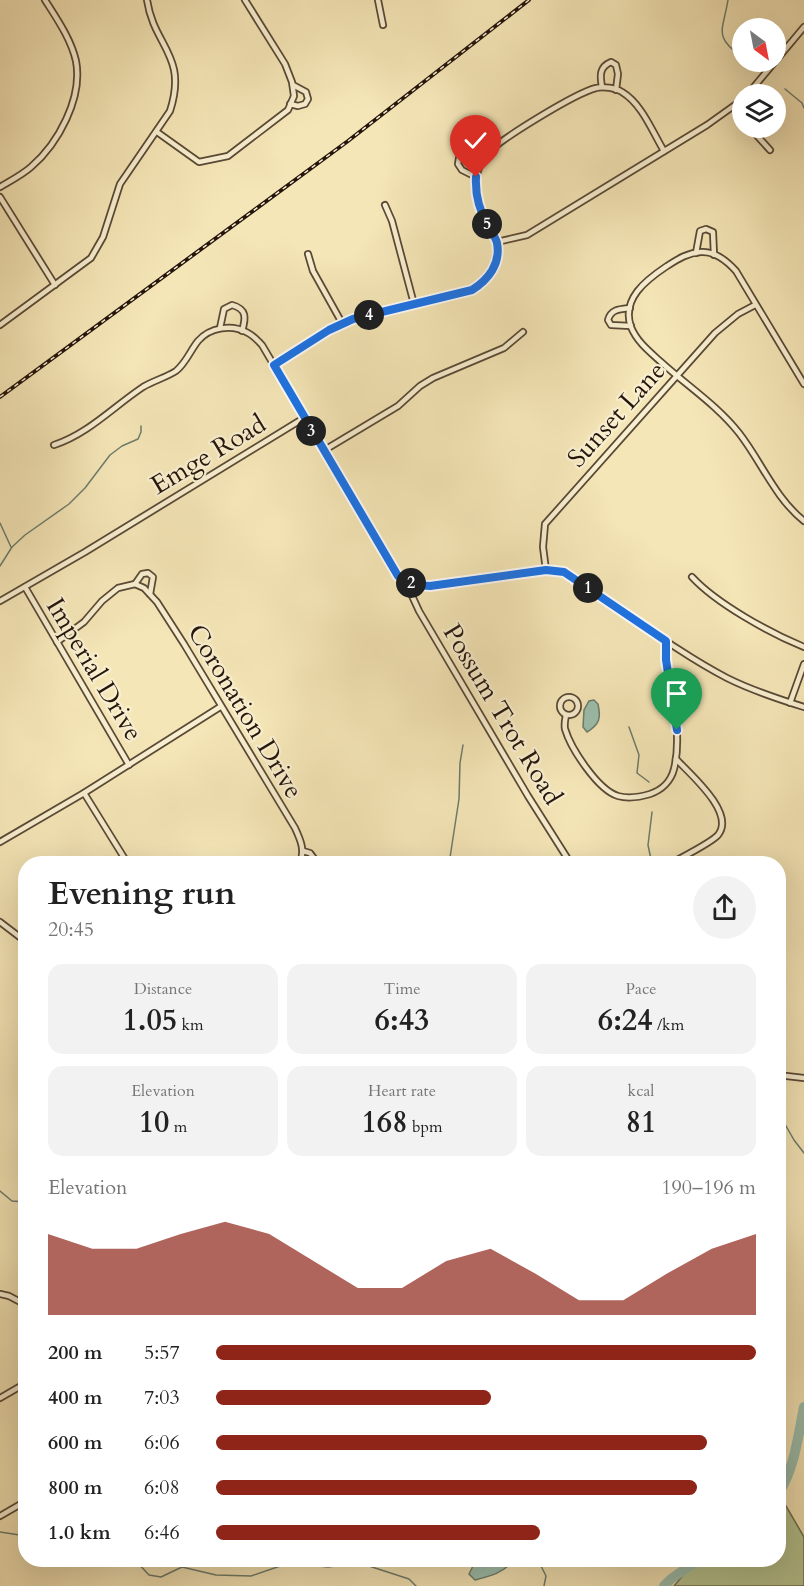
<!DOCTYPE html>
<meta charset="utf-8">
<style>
body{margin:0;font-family:Cardo,serif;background:#f2f2f2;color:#222;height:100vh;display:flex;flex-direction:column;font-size:22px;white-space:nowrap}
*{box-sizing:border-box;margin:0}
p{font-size:20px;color:#767676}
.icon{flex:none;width:33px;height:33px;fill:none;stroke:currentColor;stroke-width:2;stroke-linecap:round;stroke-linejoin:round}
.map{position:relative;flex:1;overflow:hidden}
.side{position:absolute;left:18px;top:856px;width:768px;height:711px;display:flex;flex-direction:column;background:#fff;border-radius:24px;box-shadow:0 6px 24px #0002}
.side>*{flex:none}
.needle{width:39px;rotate:148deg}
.buttons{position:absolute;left:732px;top:18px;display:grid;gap:12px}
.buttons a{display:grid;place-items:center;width:54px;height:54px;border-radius:50%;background:#fff;box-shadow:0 6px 24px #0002;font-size:30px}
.pin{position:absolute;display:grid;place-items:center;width:51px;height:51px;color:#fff;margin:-62px -26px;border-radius:50% 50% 50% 0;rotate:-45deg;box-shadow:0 0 6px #0007}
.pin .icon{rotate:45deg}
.km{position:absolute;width:30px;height:30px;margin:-15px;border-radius:50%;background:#222;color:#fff;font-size:16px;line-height:30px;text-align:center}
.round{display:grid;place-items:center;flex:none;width:63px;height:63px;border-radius:32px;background:#f2f2f2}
.overview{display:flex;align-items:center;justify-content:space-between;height:102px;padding:0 30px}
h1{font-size:33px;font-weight:800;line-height:45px}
.stats{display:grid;grid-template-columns:repeat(3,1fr);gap:9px;height:102px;padding:6px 30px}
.stats div{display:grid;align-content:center;border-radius:15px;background:#f2f2f2;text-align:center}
.stats b{font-size:30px;font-weight:800}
.stats small{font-size:16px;font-weight:400}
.stats p{font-size:16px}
.chart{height:168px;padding:12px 30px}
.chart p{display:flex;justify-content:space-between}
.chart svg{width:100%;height:108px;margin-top:6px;fill:#8f2418;opacity:.7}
ul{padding:0 30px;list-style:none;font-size:20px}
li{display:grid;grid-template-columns:96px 72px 1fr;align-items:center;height:45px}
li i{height:15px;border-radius:8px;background:#8f2418}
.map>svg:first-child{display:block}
.green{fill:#b6c693;stroke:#6e6e4f;stroke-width:1.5}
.water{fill:#9cc0af;stroke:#6c7c6d;stroke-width:1.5}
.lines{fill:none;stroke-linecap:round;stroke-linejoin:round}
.stream{stroke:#6c7c6d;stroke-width:1.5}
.river{stroke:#9cc0af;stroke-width:10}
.street-casing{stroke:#594936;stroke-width:8}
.street{stroke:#f8efd0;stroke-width:4.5}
.rail-casing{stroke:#25150b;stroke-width:4}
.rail{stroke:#f8efd0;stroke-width:1.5;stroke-dasharray:4.5;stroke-linecap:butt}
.route-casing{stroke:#fff;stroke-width:12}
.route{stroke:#1a73e8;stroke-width:8}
.labels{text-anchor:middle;stroke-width:4.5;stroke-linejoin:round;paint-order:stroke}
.street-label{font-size:26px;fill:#25150b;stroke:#f8efd0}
</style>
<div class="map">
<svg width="804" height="1586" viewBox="0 0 804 1586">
<rect width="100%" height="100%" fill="#f5e6b7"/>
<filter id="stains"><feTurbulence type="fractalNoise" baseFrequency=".00333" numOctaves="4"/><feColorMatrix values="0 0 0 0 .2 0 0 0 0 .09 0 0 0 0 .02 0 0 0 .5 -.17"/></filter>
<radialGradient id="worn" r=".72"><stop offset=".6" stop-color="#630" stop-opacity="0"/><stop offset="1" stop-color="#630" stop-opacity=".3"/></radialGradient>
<polygon class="green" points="779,1494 804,1537 804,1586 674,1586 685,1573 704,1560 778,1560"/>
<g class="water">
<path d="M594 700 598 704C601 718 600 724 587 732L583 727 584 710 589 701Z"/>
<path d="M476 1560H514C503 1573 491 1576 475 1580L469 1574Z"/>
</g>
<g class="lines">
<g class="stream">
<path d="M728 0C723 31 713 36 742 57"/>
<polyline points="749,62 751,62"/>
<polyline points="785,89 802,103 804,108"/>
<polyline points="0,523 11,547"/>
<polyline points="0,566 12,547 25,535 69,504 85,488 110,455 122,446 138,439 141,432 141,426"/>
<polyline points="629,727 639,755 637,773 649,782"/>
<polyline points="652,812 648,845 652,864"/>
<polyline points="449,864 459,799 460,763 463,745"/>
<polyline points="778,1112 794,1140 804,1153"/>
<polyline points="0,1191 12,1201 26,1202"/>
<polyline points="0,1532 26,1536"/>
<polyline points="135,1560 149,1575 161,1577 182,1567 216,1575 251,1576 289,1563 328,1567 349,1564 369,1566 409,1579 416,1586"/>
<polyline points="538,1560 546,1576 544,1586"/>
</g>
<g class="river">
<path d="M778 1494C795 1469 798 1435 804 1407"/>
<polyline points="664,1586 671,1579 698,1560"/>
</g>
<defs>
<g id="street">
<polyline points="378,0 383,25"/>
<path d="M602 87C600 76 599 67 611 62L616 65 618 74 616 90"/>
<polyline points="748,94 804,27"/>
<polyline points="290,104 298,106 305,104 308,99 306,92 293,85"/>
<polyline points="736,106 742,116"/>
<polyline points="750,128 770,150"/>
<polyline points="157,132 199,162 228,156 288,110 294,96 292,82 285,64 245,0"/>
<polyline points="476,177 462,170 458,164 459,158 465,154 483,160"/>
<path d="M0 187C10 181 22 175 31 167 58 144 83 98 76 61 71 39 57 19 45 0"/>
<polyline points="0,197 55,285"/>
<polyline points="385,205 392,221 414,304"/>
<path d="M497 242C486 222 470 199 477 174 479 167 482 160 487 154 500 139 576 93 596 88 603 86 616 88 622 92 642 104 652 131 664 151"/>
<polyline points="696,253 700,231 706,229 713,232 714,255"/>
<polyline points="308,254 313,271 342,323"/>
<path d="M630 308C620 309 611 309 608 320L611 325 631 326"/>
<path d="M0 325 91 258 103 237 120 184 170 111C188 55 154 47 147 0"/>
<path d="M220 328 224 309 232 305C247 309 246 318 242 331"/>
<path d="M274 365 329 330 353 319 472 290C493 277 496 266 497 242L527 235 707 125 742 100"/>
<path d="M804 384 736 271C727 261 715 251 701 252 687 253 678 259 667 266 646 280 621 299 631 327 637 342 650 352 661 362 686 385 717 405 739 433 761 461 775 498 804 521"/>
<path d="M54 445C88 434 113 407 143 387 153 381 167 377 176 371 186 363 190 351 198 341 210 327 232 324 248 333 254 336 258 341 262 345L398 576 416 585 430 586 546 570 564 572C619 605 669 648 727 678 751 690 778 699 804 707"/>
<polyline points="323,451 398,406 420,386 433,378 504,348 523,332"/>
<polyline points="546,570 543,547 545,524 715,333 738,314 755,305"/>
<path d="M692 577C717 604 770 633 804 647"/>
<polyline points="409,582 408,587 419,611 528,796 571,864"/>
<polyline points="135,584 142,574 148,573 153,577 150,594"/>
<polyline points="25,587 129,765"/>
<polyline points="0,601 85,552 304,418"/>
<path d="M57 642 84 622 102 601 118 588 135 584 144 588 157 602 184 644 295 828C301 841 305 850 300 864"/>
<circle cx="569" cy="706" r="9"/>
<polyline points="790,703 804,664"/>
<path d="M566 715C565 720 564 724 565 729 571 749 598 790 618 796 629 799 640 797 650 794 662 790 671 781 674 769 684 729 667 681 666 641"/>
<polyline points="84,793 128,864"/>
<polyline points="0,842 84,793 220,707"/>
<polyline points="303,851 310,853 316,861 316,864"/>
<path d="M670 864C682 857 711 843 718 835 736 813 690 774 676 759"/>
<polyline points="0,922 21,938 26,946"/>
<polyline points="778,1075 804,1078"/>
<polyline points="0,1294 9,1296 26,1305"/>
<polyline points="0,1398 26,1383"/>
<polyline points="0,1516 26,1501"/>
</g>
</defs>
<use href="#street" class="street-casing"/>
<use href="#street" class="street"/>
<defs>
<polyline id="rail" points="0,397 348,141 529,0"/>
</defs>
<use href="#rail" class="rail-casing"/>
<use href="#rail" class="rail"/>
</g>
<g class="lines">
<defs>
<path id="route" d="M476 177C475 195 479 210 488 226 491 231 496 238 497 243 501 264 488 280 472 290L353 319 329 330 274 365 398 576 416 585 430 586 546 570 564 572 666 641V660L677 730"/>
</defs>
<use href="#route" class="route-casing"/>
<use href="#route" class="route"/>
</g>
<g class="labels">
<g class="street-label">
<text transform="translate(616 414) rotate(-48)" y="9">Sunset Lane</text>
<text transform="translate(208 454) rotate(-31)" y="9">Emge Road</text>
<text transform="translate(95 669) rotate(59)" y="9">Imperial Drive</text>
<text transform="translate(246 711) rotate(59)" y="9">Coronation Drive</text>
<text transform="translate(503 714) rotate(59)" y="9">Possum Trot Road</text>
</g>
</g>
<rect width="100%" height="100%" filter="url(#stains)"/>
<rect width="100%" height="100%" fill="url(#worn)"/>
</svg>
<div class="buttons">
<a><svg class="needle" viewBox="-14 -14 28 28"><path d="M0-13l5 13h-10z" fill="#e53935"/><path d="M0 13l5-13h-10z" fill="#767676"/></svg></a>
<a><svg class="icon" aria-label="layers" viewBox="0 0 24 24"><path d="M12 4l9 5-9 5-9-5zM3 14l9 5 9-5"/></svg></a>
</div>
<div class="pin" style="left:677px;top:730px;background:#1e9e55"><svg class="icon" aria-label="arrive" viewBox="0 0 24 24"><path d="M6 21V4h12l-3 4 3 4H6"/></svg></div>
<div class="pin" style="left:476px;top:177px;background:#d93025"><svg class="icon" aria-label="check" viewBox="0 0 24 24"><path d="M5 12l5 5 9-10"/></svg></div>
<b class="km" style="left:588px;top:588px">1</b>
<b class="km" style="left:411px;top:583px">2</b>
<b class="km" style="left:311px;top:431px">3</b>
<b class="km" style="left:369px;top:315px">4</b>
<b class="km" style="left:487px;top:224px">5</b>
<section class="side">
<div class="overview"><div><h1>Evening run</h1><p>20:45</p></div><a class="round"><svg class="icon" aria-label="share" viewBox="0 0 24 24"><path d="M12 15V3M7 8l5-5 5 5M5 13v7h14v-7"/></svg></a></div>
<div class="stats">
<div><p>Distance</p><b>1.05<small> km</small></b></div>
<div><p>Time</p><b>6:43</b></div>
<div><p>Pace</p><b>6:24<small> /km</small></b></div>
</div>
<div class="stats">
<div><p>Elevation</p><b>10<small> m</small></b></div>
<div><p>Heart rate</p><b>168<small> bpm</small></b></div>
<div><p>kcal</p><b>81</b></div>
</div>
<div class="chart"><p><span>Elevation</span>190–196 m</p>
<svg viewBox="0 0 160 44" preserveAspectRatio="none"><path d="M0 44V11L10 17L20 17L30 11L40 6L50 11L60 22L70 33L80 33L90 22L100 17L110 27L120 38L130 38L140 27L150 17L160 11V44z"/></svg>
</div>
<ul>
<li><b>200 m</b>5:57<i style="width:100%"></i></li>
<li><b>400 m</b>7:03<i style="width:51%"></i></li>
<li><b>600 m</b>6:06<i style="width:91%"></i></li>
<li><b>800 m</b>6:08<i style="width:89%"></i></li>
<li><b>1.0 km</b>6:46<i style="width:60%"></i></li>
</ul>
</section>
</div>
